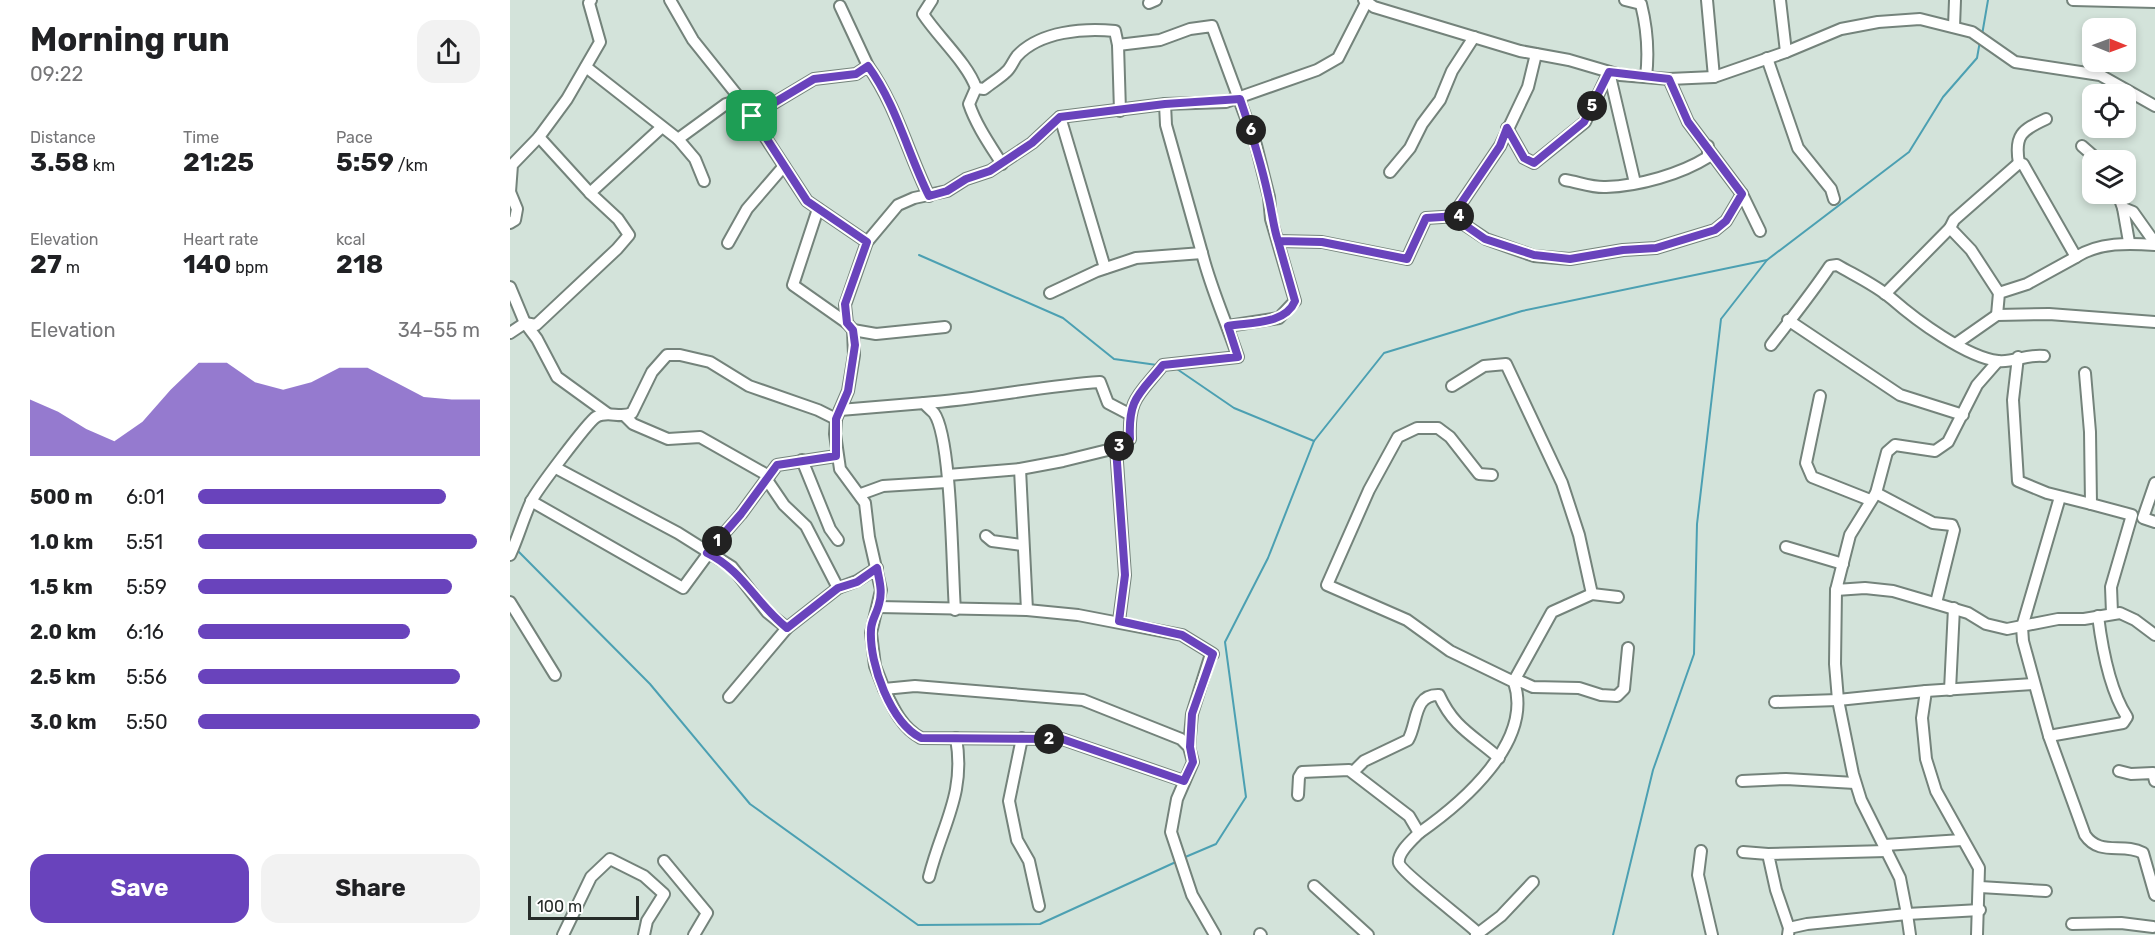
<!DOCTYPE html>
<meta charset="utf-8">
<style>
body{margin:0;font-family:Rubik,sans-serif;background:#f2f2f2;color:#202124;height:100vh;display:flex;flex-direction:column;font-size:22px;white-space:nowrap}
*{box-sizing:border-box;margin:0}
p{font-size:20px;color:#757577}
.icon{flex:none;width:33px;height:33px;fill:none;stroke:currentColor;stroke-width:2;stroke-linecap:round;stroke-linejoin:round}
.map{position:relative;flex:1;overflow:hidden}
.drawer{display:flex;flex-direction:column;background:#fff;width:510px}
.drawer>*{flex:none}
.needle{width:39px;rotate:91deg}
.buttons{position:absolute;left:1572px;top:18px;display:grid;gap:12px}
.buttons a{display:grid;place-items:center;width:54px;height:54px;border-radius:12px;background:#fff;box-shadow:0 3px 9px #0003;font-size:30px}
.scale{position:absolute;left:18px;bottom:15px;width:111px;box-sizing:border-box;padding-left:6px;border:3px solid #262c29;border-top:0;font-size:16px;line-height:21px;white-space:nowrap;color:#262c29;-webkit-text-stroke:4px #fff;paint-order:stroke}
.pin{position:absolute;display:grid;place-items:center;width:51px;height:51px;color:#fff;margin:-26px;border-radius:12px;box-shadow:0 3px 9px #0006}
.km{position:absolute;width:30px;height:30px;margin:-15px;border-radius:50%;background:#222;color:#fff;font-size:16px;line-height:30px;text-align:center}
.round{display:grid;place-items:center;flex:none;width:63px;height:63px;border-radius:18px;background:#f2f2f2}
.head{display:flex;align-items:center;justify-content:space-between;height:102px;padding:0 30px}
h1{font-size:33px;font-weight:700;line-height:45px}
.figures{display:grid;grid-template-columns:repeat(3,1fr);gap:9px;height:102px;padding:6px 30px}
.figures div{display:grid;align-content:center}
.figures b{font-size:26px;font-weight:700}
.figures small{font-size:16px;font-weight:400}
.figures p{font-size:16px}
.chart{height:168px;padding:12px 30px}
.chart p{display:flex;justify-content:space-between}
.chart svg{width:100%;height:108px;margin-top:6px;fill:#6943bc;opacity:.7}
.cta{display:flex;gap:12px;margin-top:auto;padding:12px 30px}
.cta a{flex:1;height:69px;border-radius:18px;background:#6943bc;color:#fff;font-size:24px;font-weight:700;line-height:69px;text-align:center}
.cta a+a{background:#f2f2f2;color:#202124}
ul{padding:0 30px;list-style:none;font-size:20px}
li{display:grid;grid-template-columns:96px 72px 1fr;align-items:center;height:45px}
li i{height:15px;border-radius:8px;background:#6943bc}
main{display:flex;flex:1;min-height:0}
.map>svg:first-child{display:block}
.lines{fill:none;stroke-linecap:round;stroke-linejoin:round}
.stream{stroke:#4ca0b2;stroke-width:2}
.minor-casing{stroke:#74837b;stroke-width:14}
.minor{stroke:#fff;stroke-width:10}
.route-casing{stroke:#fff;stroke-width:12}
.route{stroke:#6943bc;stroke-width:8}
</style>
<main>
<section class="drawer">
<div class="head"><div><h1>Morning run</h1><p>09:22</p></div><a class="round"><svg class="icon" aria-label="share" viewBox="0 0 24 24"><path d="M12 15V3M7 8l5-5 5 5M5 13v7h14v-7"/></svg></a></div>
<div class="figures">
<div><p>Distance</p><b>3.58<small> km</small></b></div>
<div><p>Time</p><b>21:25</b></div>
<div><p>Pace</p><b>5:59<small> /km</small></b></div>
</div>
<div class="figures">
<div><p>Elevation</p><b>27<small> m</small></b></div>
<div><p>Heart rate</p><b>140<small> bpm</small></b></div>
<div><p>kcal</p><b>218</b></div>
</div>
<div class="chart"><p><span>Elevation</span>34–55 m</p>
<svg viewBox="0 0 160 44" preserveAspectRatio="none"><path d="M0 44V21L10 26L20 33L30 38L40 30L50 17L60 6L70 6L80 14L90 17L100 14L110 8L120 8L130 14L140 20L150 21L160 21V44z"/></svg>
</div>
<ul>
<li><b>500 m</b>6:01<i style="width:88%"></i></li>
<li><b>1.0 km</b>5:51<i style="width:99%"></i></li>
<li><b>1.5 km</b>5:59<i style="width:90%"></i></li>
<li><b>2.0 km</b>6:16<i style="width:75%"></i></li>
<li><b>2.5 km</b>5:56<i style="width:93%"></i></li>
<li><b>3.0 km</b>5:50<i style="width:100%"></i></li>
</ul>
<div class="cta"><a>Save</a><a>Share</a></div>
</section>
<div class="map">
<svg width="1645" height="935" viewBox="0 0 1645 935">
<rect width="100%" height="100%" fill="#d3e3da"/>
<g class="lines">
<g class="stream">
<polyline points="1472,35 1478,0"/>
<polyline points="409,255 553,318 604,359 647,365"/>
<polyline points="664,367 724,408 804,441"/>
<polyline points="7,550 140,684 240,804 408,925 530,924 668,861"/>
<polyline points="673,858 706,844 736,797 715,642 758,558 804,441 874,353 1012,311 1257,260"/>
<polyline points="1103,935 1143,770 1184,654 1187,524 1211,319 1257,260 1399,152 1433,97 1467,58 1470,41"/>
</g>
<defs>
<g id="minor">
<polyline points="160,0 183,40 231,100"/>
<path d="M422 0 413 14C428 37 458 64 466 88L459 104C466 125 480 145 492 164"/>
<polyline points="854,0 864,7 1010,51 1059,60 1110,75 1159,79 1204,77 1276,52 1331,29 1368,22 1410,19 1462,32 1505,62 1590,75 1645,106"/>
<path d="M1115 0 1131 4C1137 28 1139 52 1136 77"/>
<polyline points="1197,0 1204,77"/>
<polyline points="1270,0 1276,52"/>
<polyline points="1563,0 1645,2"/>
<polyline points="639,3 646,0"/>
<polyline points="330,6 358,66"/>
<polyline points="1444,27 1445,0"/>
<polyline points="1026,54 1018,87 990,146 950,205 948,211 952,223 976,239 1024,256 1060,259 1113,250 1146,248 1205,230 1216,221 1232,194"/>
<polyline points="1257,58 1288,148 1321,189 1324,199"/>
<polyline points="76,67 168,139 216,104 231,100 297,201 357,242"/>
<polyline points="1159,79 1178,122 1232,194 1250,231"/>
<path d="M466 88 474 89C481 83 490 78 496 72 501 68 503 61 507 56 530 31 574 28 605 31L608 45"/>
<polyline points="610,111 608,45 650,40 680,29 702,26 746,145 759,197 761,219 785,301 769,318 718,326"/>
<path d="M242 116 304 79 346 74 358 66C386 105 398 153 419 196"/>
<polyline points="550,117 595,268"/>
<polyline points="997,128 1014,158 1024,163 1075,122 1099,72 1125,183"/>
<polyline points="29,137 80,193"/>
<polyline points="168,139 185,159 194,181"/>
<polyline points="1572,146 1588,160"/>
<path d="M1509 163C1504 135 1512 130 1536 119"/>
<polyline points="880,172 900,148 912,124 930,100 942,71 964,37"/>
<path d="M1055 180C1068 182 1083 188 1096 187 1129 186 1171 174 1198 157V146"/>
<polyline points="0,192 2,165 29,137 57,99 90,42 79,3 81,0"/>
<polyline points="0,192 7,209 5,220 0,223"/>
<polyline points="1608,194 1613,208"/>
<polyline points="308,209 283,285 337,323"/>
<polyline points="768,241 812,242 897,259 916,218 948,216"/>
<polyline points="1619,242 1613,208 1623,212 1645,243"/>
<polyline points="218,243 237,209 274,166"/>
<polyline points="0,287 15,323 27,339 47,377 98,414"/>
<polyline points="540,293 587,271 626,258 692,253 656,125 655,104"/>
<path d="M1489 293 1461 250 1440 228 1444 220 1509 163 1513 164 1566 257C1589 242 1619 243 1645 245"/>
<polyline points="1375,294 1440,228"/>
<polyline points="1487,315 1489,293 1517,284 1566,257"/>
<polyline points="1278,320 1390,395 1453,415"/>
<polyline points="343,330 366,334 435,327"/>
<polyline points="0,333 15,323 26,325 107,249 119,235 108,219 80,193 152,127"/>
<polyline points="1447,343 1487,315 1539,314 1645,322"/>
<path d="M1261 345C1281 319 1302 293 1320 266L1327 265C1344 275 1366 285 1382 299 1406 320 1456 357 1488 361 1503 363 1516 354 1534 356"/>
<polyline points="1508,357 1503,400 1508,481 1537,493 1581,504 1580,432 1575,373"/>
<polyline points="1488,361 1467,385 1438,442 1425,451 1385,445 1377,452 1366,493 1340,535 1326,590 1355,588 1383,591 1458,613 1476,624 1497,629 1548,619 1574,619 1610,613 1625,620 1645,635"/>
<polyline points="942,386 974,366 996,364 1052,483 1069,535 1082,594"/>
<polyline points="1310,396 1296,463 1302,477 1360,500"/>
<path d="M414 403C473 399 531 386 590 382L598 403 619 414"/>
<path d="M330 410 414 403C417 407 421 410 424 413 442 438 442 572 445 610"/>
<polyline points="115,416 123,424 158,439 190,437 259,476"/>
<polyline points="606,448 615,575 609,621"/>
<polyline points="292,460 320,529 328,540"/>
<polyline points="46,468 168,533 222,567 257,612 277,628 328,588 347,581 367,568"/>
<polyline points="510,469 517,610"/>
<path d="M438 475 510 469 553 461 606 448 620 439C618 398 629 395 653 365L728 357C716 321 701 289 692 253"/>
<polyline points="982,475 969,474 940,437 928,428 907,428 888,437 859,490 817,585 897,620 940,651 1004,682"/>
<polyline points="257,480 274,505 296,526 328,588"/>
<polyline points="1645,483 1633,518 1645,522"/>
<polyline points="1366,493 1423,523 1442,525 1444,530 1426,603"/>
<polyline points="351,494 373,486 437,482"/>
<path d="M1550 497 1512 627 1513 641 1539 736 1575 835C1590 857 1613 842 1633 853L1645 895"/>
<polyline points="21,501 173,588 198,554"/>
<polyline points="1581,504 1622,515 1601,587 1602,613"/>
<polyline points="476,536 482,541 512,545"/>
<polyline points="1276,547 1333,564"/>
<polyline points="197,553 231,514 267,465 326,456"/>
<path d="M0 555C8 538 13 519 21 502 25 492 78 422 86 417 97 410 111 419 122 413L142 372 157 355H170L200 362 239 386 308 410 326 419"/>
<polyline points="1326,590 1325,664 1328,700 1343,774 1351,800 1390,878 1397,914 1470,910"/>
<polyline points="0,602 45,675"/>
<polyline points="368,607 517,610 568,615 672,635 703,654 700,657 682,714 679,747"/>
<polyline points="1005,679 1042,612 1082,594 1108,597"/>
<path d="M374 689C383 708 392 728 411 738L552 739 674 781"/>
<polyline points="1440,690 1444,608"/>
<polyline points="219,697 277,628"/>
<polyline points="1265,702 1328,700 1416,691"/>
<path d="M1539 736 1613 723 1617 717C1599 689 1592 648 1588 616"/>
<polyline points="512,738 499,801 507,840 519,861 529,906"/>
<polyline points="1609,771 1621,774 1643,773 1645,781"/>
<path d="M843 772 854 761 898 740C908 723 903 694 929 695 944 728 963 735 989 758"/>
<polyline points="1232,781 1276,779 1345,783"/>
<path d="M788 795 789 777 792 772 839 770 899 816 909 833C902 840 887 853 889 863 891 872 957 922 968 933"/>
<path d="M909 833C952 803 1024 742 1004 682L1005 679 1023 687 1069 688 1091 695 1107 696 1114 689 1118 648"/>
<polyline points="1375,845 1452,840"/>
<polyline points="1191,851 1188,875 1202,935"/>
<polyline points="1233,852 1258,854"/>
<polyline points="154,861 197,913 184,935"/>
<path d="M419 877C432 825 456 794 446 738"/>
<polyline points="804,886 858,935"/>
<polyline points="1470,887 1536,891"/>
<polyline points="1562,924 1611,923 1643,927"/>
<polyline points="1279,928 1266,890 1258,854 1377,851"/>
<polyline points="750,934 751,935"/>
<polyline points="53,935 81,877 100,859 134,876 154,894 137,921 134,935"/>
<polyline points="705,935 682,895 661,832 667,799 683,762 679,747 671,739 573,700 405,686 374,689 365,666 361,633 371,590 359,537 355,503 330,469 325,434 326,419 338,391 344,355 343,330 337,323 335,305 357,242 388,205 404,198 437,191 456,179 480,171 522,143 550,117 655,104 716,102 807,70 828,58 856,3"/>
<polyline points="966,935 991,916 1023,882"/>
<polyline points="1278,935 1279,928 1297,924 1397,914 1400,935"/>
<polyline points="1467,935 1469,868 1426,791 1416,759 1412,718 1416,691 1523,684"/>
</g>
</defs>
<use href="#minor" class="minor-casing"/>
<use href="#minor" class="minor"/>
</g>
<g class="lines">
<defs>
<path id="route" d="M242 116 297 201 357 242 335 304 337 323 343 330 345 345 338 391 326 419V456L267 465 231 514 197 553C234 571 245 603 277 628L328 588 347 582 367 568C369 580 373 591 369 604 367 613 361 621 361 630 359 664 381 723 411 738L552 739 674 781 683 762 680 747 682 714 703 654 672 635 609 621 615 575 606 448 620 439C618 398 629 395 653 365L728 357 718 326C740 322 775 325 785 301L768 241 812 242 897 259 916 218 948 216 952 223 975 239 1024 255 1060 259 1113 250 1146 248 1205 230 1216 221 1232 194 1178 122 1159 79 1099 72 1074 122 1024 163 1014 158 997 128 990 146 950 205 948 216 916 218 897 259 812 242 768 241C763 226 762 211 758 195 751 162 741 131 730 99L655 104 550 117 522 143 480 171 456 179 437 191 419 196C398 154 386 104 358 66L346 74 304 79 242 116"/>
</defs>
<use href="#route" class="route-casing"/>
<use href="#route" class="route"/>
</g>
</svg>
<div class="buttons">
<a><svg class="needle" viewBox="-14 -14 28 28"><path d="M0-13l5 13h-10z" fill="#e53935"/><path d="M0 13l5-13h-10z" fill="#757577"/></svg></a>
<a><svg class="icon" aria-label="locate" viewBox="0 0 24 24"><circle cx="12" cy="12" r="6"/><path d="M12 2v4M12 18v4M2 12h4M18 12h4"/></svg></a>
<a><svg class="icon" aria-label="layers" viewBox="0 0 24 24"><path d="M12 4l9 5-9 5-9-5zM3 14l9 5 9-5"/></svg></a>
</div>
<div class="scale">100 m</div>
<div class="pin" style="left:242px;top:116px;background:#1e9e55"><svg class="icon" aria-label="arrive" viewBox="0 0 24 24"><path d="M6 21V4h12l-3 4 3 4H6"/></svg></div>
<b class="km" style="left:207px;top:541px">1</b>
<b class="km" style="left:539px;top:739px">2</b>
<b class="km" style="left:609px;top:446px">3</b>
<b class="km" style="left:949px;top:216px">4</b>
<b class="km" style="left:1082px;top:106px">5</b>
<b class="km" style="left:741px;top:130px">6</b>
</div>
</main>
